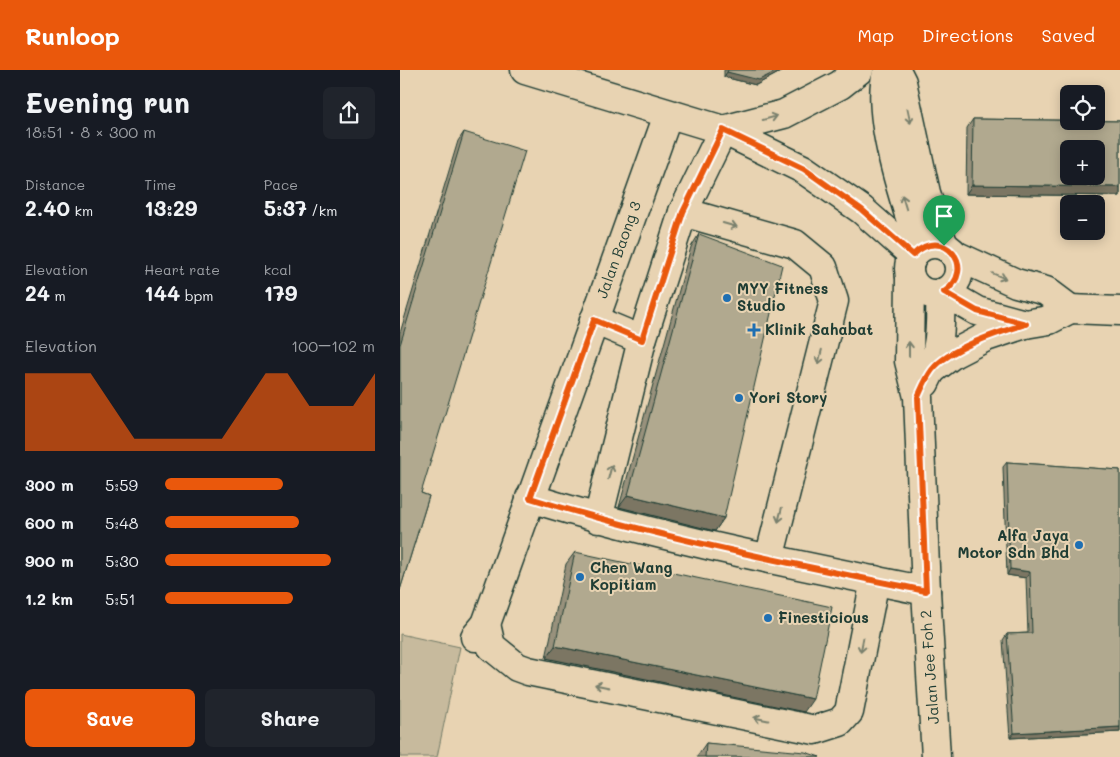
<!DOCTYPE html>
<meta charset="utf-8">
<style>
body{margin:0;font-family:Mali,sans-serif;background:#20242c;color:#f1f3f6;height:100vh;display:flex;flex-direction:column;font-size:19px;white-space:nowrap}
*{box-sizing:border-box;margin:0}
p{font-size:16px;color:#9ea1a6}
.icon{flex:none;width:28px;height:28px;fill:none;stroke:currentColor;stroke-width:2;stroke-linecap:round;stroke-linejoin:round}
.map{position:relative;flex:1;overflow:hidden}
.details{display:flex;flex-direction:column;background:#171b24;width:400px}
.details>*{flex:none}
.buttons{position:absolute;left:660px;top:15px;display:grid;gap:10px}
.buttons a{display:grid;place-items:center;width:45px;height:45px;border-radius:8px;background:#171b24;box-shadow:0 2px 12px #0003;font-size:25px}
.pin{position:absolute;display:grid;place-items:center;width:42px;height:42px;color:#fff;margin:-51px -21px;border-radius:50% 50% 50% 0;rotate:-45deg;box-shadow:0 0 5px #0007}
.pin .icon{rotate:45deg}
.round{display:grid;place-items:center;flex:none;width:52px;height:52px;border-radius:8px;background:#20242c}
.head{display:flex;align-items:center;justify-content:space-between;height:85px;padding:0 25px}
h1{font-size:28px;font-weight:800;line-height:38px}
.stats{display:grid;grid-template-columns:repeat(3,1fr);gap:8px;height:85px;padding:5px 25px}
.stats div{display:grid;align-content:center}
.stats b{font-size:21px;font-weight:800}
.stats small{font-size:14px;font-weight:400}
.stats p{font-size:14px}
.chart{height:140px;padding:10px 25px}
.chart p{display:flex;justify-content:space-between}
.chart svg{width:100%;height:90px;margin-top:5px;fill:#ea580c;opacity:.7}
.cta{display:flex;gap:10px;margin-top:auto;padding:10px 25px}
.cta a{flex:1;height:58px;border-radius:8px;background:#ea580c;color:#fff;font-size:20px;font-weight:800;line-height:58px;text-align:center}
.cta a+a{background:#20242c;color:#f1f3f6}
ul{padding:0 25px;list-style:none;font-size:16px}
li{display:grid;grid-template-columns:80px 60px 1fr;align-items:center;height:38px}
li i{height:12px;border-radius:6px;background:#ea580c}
header{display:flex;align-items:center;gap:30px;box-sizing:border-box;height:70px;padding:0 25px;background:#ea580c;color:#fff}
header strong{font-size:24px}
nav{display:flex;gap:28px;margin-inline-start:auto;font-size:18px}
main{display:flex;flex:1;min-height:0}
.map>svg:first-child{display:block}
.green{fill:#c7ba9d;stroke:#737c68}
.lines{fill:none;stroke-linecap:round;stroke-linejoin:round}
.minor-casing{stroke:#1f3d34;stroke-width:31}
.tertiary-casing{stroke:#1f3d34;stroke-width:31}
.minor{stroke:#e8d3b2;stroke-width:28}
.tertiary{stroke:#e8d3b2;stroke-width:28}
.wall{fill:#98917b;stroke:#1f3d34}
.shaded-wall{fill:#7c7664;stroke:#1f3d34}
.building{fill:#b1a98f;stroke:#1f3d34;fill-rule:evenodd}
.oneway{stroke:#79806d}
.route-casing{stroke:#fff;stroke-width:10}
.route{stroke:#ea580c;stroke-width:6}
.poi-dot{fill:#1f6fb2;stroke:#e8d3b2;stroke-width:2}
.labels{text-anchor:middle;stroke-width:4;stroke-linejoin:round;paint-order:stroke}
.street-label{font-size:15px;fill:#1f3d34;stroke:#e8d3b2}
.poi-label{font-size:15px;font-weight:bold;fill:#1f3d34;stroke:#e8d3b2;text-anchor:start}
</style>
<header>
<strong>Runloop</strong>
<nav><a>Map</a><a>Directions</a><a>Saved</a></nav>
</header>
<main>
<section class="details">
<div class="head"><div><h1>Evening run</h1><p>18:51 · 8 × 300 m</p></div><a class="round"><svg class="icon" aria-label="share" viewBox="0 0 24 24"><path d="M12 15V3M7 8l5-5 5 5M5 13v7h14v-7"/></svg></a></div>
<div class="stats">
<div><p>Distance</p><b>2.40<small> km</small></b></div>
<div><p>Time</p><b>13:29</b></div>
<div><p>Pace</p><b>5:37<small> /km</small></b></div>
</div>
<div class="stats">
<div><p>Elevation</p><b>24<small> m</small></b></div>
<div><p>Heart rate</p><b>144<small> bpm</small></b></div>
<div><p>kcal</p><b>179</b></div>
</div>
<div class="chart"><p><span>Elevation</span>100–102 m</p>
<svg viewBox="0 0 160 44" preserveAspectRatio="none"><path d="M0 44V6L10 6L20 6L30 6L40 22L50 38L60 38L70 38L80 38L90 38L100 22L110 6L120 6L130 22L140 22L150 22L160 6V44z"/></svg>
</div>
<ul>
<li><b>300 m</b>5:59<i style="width:56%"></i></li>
<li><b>600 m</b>5:48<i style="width:64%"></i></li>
<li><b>900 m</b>5:30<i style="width:79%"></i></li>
<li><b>1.2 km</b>5:51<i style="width:61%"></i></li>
</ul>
<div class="cta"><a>Save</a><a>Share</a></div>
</section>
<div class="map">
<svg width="720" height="687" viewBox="0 0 720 687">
<rect width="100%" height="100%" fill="#e8d3b2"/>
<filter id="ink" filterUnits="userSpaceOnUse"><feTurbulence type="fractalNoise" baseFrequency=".02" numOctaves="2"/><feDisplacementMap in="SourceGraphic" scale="10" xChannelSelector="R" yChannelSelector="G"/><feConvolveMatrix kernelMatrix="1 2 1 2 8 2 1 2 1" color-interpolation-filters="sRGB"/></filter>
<g filter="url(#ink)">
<polygon class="green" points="0,564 60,577 37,687 0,687"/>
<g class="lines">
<defs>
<g id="minor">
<path d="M488 0C473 40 506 137 520 178"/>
<polyline points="496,0 502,12 526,123 544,176"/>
<polyline points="283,142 395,174 423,197 434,231 369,489"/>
<polyline points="510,207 509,291 518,327 526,521 536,687"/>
<polyline points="194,250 242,270"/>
<path d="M525 313C541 285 541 254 540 223"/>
<path d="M130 428C259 468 393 494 526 521"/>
<polyline points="198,449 242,270 283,142 323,60"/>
<polyline points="86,554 91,576 117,597 128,601 415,660 440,652 449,642 475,510"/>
<polyline points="75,567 86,554 268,45"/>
</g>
<g id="tertiary">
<polyline points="125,0 323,60 403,99 462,140 513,185"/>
<polyline points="323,60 384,44 440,15 459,0"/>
<circle cx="534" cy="199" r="25"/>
<polyline points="555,185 616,213 646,221 670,239"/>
<polyline points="544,222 577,241 625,254"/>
<polyline points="670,239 720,241"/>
<polyline points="533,299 553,284 586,267 625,254 649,250 670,239"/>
</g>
</defs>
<use href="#minor" class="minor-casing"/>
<use href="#tertiary" class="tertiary-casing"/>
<use href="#minor" class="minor"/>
<use href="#tertiary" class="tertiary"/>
</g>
<g class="wall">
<polygon points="324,0 384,0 356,15 324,7"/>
<polygon points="573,49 720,51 720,126 566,124 567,58"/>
<polygon points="64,62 21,423 29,426 0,520 0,263 58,71"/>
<polygon points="299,164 324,448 315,461 219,437 291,177"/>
<polygon points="607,392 720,400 720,662 610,668 603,570 607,564 628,563 626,508 607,505 603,397"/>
<polygon points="175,482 404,642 146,588 166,494"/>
<polygon points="306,673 420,687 297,687 297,686"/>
</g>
<g class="shaded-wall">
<polygon points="384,0 356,15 324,7 327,2"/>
<polygon points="572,115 720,117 720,126 566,124"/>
<polygon points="228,425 324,448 315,461 219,437"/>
<polygon points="610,499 630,502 626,508 607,505"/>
<polygon points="155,576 413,629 404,642 146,588"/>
<polygon points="720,657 720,662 610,668 614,663"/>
</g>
<g class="building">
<polygon points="328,0 379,0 359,10 327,2"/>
<path d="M573 49 720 51V117L572 115ZM669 79H696V106H669Z"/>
<polygon points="64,62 125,81 21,423 29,426 0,520 0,275"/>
<polygon points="299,164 382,195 324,448 228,425"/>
<polygon points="607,392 720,400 720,657 614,663 607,564 632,563 630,502 610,499"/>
<polygon points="175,482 432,537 413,629 155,576"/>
<polygon points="306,673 405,682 420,687 305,687"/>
</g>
<defs><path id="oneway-shaft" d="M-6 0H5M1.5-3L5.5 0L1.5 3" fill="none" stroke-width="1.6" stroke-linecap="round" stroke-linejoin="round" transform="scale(1.25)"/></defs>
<g class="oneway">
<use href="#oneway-shaft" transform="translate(509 46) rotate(78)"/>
<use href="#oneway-shaft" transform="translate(370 48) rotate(-15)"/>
<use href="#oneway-shaft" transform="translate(504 132) rotate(-107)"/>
<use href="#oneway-shaft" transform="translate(330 155) rotate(16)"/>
<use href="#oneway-shaft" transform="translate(599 206) rotate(22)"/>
<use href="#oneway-shaft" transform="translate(509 279) rotate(-90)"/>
<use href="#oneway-shaft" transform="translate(420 287) rotate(104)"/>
<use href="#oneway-shaft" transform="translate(210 402) rotate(-76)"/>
<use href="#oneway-shaft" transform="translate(380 445) rotate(104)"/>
<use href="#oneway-shaft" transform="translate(462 575) rotate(101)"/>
<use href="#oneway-shaft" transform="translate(202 616) rotate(-168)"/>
<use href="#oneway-shaft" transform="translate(361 649) rotate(-168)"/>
</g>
</g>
<g class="lines" filter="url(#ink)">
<defs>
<path id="route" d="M323 60 404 99 462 140 513 185C543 154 579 199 544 222L577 241 626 254C600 262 549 278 532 300 526 308 522 318 518 327L526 521C393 494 259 468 130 428L194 250 242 270 283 142Z"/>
</defs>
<use href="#route" class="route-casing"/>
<use href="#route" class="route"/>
</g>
<g class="poi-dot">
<circle cx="327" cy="228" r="5"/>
<path d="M351.5 252.5h5v5h5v5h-5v5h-5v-5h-5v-5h5z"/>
<circle cx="339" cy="328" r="5"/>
<circle cx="679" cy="475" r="5"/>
<circle cx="180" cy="507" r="5"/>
<circle cx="368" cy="548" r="5"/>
</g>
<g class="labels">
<g class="street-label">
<text transform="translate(219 180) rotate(-70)" y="5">Jalan Baong 3</text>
<text transform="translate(530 597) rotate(-94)" y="5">Jalan Jee Foh 2</text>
</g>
<g class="poi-label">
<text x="337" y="224">MYY Fitness<tspan x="337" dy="17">Studio</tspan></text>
<text x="365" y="265">Klinik Sahabat</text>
<text x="349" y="333">Yori Story</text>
<text x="669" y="471" text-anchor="end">Alfa Jaya<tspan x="669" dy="17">Motor Sdn Bhd</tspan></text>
<text x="190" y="503">Chen Wang<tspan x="190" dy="17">Kopitiam</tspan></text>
<text x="378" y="553">Finesticious</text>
</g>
</g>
</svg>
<div class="buttons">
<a><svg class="icon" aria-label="locate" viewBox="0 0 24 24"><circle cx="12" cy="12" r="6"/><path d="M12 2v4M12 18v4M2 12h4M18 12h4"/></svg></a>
<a>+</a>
<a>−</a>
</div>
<div class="pin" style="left:544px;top:176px;background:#1e9e55"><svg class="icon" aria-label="arrive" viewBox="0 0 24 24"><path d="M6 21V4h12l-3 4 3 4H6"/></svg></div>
</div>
</main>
